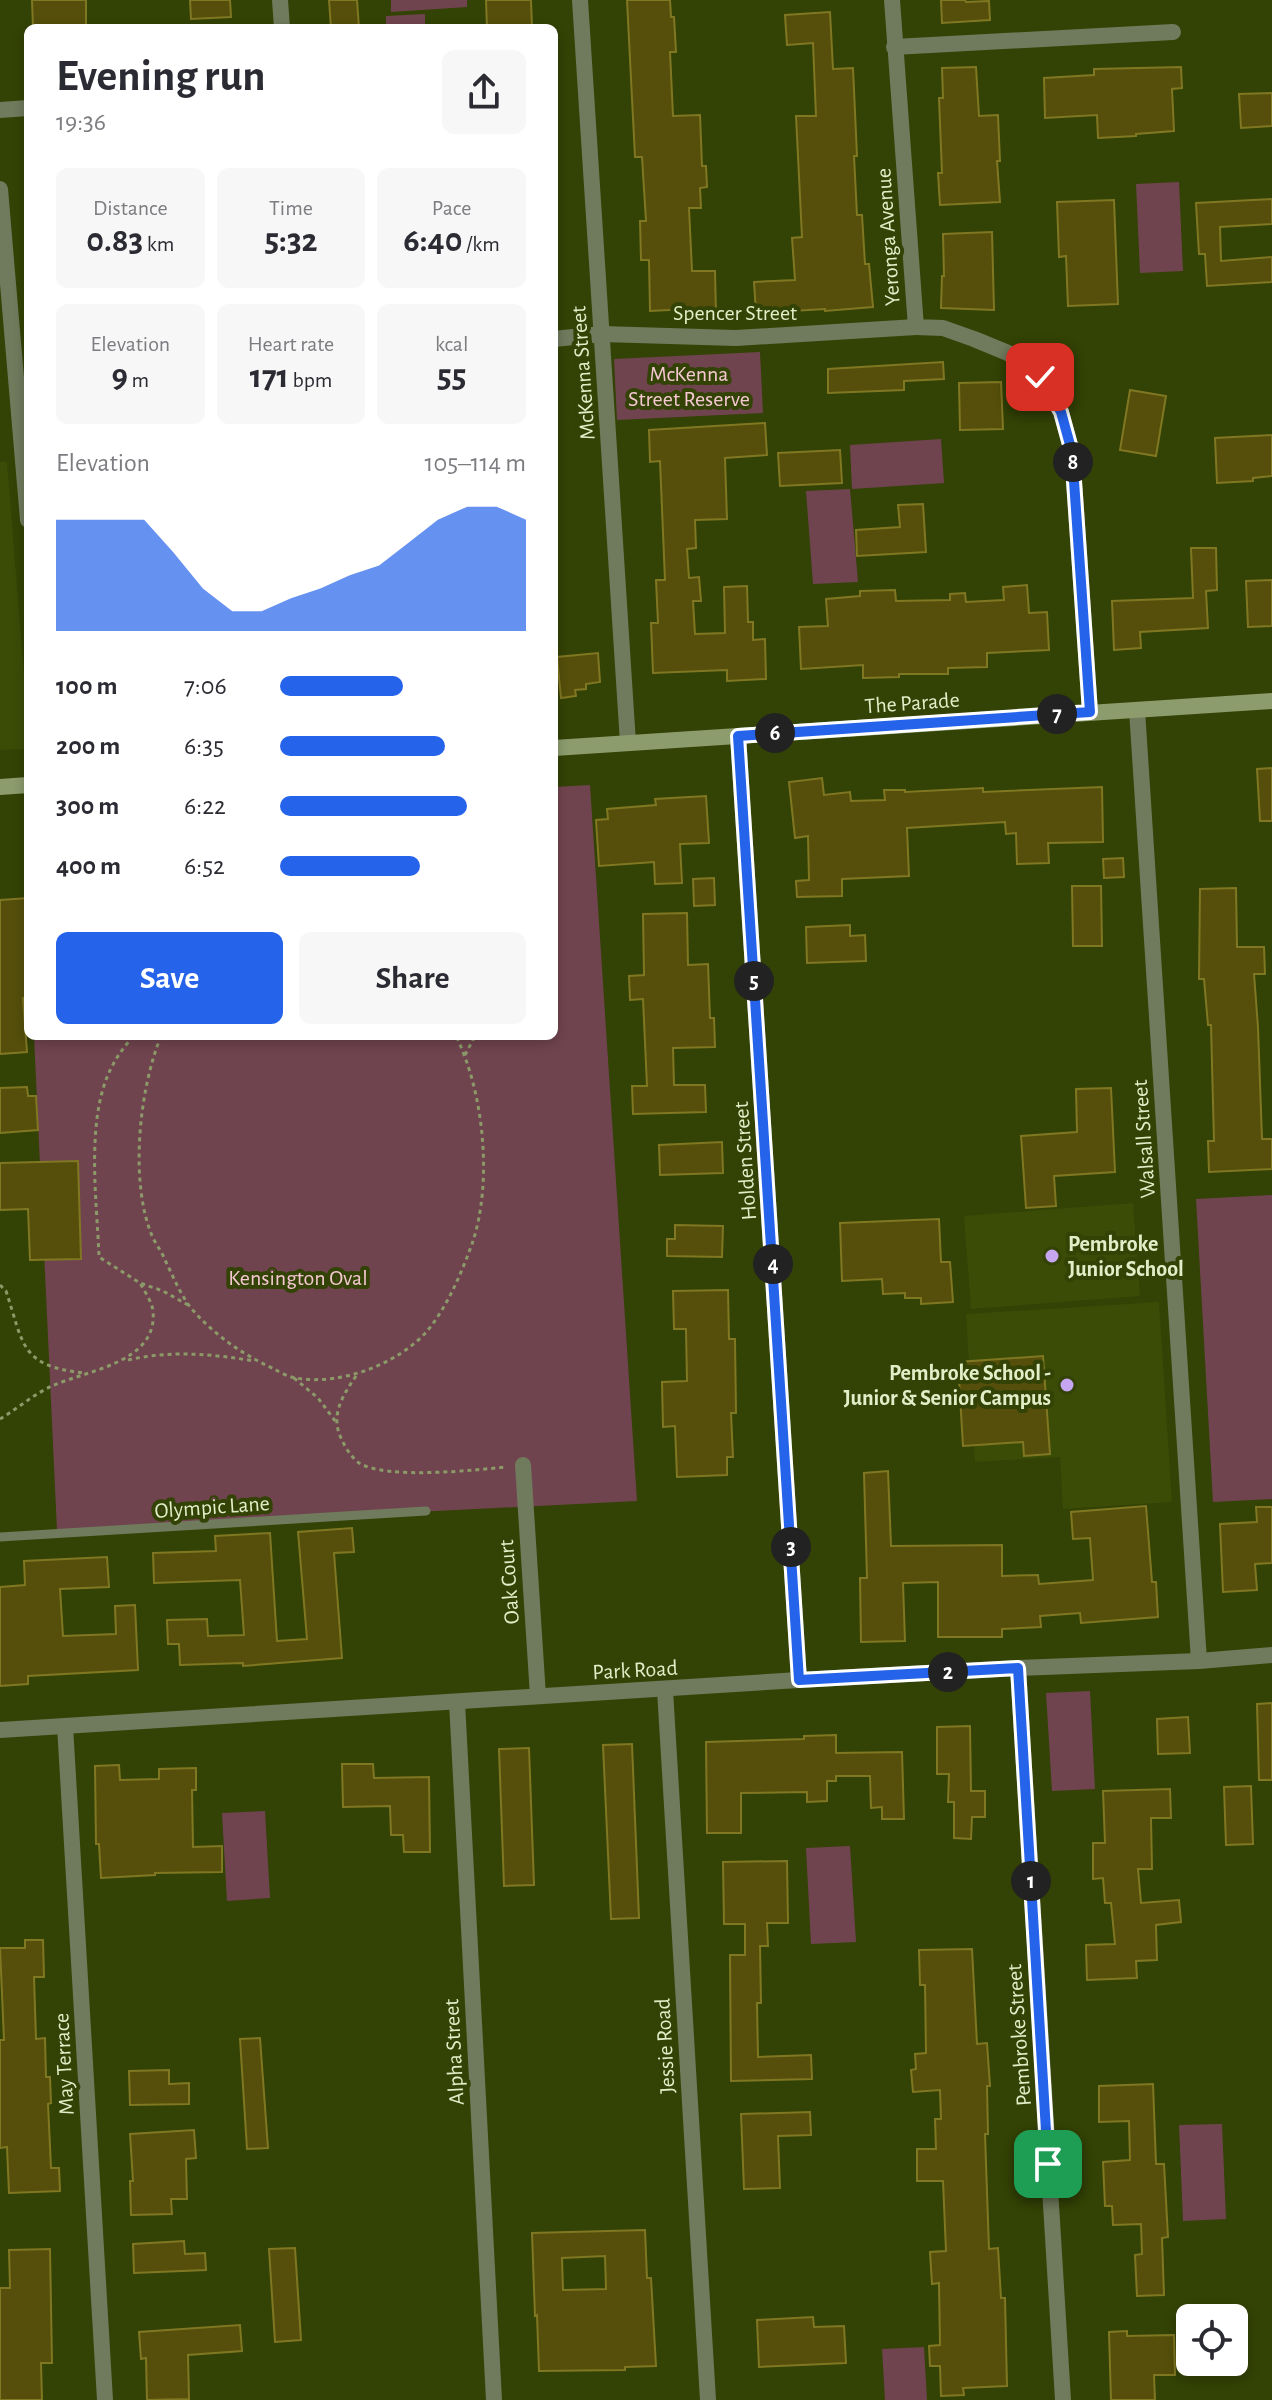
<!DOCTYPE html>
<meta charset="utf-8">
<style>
body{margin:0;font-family:"Alegreya Sans",sans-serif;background:#f7f7f7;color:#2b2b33;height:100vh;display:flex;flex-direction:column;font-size:30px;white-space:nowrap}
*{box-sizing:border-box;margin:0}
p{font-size:26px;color:#7c7c81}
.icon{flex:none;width:44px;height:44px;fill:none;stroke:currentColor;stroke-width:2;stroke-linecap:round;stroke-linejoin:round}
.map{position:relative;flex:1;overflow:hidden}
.side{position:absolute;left:24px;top:24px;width:534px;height:1016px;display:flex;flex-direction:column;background:#fff;border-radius:12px;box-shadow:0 4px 12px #0003}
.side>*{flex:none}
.fabs{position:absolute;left:1176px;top:2304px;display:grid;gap:16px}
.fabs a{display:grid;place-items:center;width:72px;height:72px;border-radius:12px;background:#fff;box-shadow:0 4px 12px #0003;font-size:40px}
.pin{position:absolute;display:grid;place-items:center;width:68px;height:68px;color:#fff;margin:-34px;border-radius:16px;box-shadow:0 4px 12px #0006}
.km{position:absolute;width:40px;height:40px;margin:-20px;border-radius:50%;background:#222;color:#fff;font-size:22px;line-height:40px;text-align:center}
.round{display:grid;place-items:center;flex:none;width:84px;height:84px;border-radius:12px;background:#f7f7f7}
.head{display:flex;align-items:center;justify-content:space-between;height:136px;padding:0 32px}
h1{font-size:44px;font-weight:600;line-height:60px}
.metrics{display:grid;grid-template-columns:repeat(3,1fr);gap:12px;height:136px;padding:8px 32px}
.metrics div{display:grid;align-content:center;border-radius:12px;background:#f7f7f7;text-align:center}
.metrics b{font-size:34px;font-weight:600}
.metrics small{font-size:22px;font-weight:400}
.metrics p{font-size:22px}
.chart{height:224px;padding:16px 32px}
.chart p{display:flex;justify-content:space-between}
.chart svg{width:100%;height:144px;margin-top:8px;fill:#2563eb;opacity:.7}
.button{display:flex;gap:16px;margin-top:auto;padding:16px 32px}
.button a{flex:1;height:92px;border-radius:12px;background:#2563eb;color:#fff;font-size:32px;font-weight:600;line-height:92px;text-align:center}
.button a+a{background:#f7f7f7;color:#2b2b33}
ul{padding:0 32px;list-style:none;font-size:26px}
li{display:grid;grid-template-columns:128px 96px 1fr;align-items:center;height:60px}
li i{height:20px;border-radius:10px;background:#2563eb}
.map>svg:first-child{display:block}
.built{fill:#3b4c07}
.green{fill:#70444f}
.building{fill:#554f0b;stroke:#807722;stroke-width:2;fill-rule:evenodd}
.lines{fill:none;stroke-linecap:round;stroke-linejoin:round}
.path{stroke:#8c9a69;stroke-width:3;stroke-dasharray:4 4;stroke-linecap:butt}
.service{stroke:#707a5c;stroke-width:9}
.minor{stroke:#707a5c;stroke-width:16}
.secondary{stroke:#8c9c6d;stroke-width:16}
.route-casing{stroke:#fff;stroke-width:16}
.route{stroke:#2563eb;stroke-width:10}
.poi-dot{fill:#c6a6f0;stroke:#334205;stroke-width:3}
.labels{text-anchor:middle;stroke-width:8;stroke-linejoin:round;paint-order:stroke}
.street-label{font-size:22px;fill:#e1eec8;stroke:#334205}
.park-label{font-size:22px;fill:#f5c8d2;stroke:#334205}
.poi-label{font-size:22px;font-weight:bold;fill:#e1eec8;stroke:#334205;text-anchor:start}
</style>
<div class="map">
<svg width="1272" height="2400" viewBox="0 0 1272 2400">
<rect width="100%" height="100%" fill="#334205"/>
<g class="built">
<polygon points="0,462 7,462 28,726 28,749 0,750"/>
<polygon points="1133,1203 1140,1296 971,1309 964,1216"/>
<polygon points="1159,1302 1172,1502 1063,1509 1060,1457 975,1462 966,1314"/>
</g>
<g class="green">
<polygon points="391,0 467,0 467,7 391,12"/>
<polygon points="425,14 425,28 386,28 386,16"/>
<polygon points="1179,182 1183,271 1140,273 1136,184"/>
<polygon points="760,352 763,413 617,420 614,359"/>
<polygon points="941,439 944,483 852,489 850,445"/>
<polygon points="850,489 858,582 813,584 806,491"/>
<polygon points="590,785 637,1501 57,1530 34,1036 554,1036 554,787"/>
<polygon points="1272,1195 1272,1499 1213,1502 1196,1199"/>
<polygon points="1090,1691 1095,1789 1052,1791 1046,1693"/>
<polygon points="265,1811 270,1898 227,1901 222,1813"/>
<polygon points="850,1846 856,1942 811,1944 806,1848"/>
<polygon points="1222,2124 1226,2219 1183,2221 1179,2125"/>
<polygon points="924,2347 927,2400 885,2400 882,2349"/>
</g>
<g class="building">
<polygon points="32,0 86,0 86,26 33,28"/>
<polygon points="190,0 230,0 231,17 191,19"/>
<polygon points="329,0 357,0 359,28 331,28"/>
<polygon points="486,0 531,0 532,28 487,28"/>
<polygon points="627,0 670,0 671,17 674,17 676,52 670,52 673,116 700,115 702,166 706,166 707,187 700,188 701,208 689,208 692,271 715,271 716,316 690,317 690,309 650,311 649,260 641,260 640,221 646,221 642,157 635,157"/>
<polygon points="941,0 965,0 966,2 989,1 990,20 942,23"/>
<polygon points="830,12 833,69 853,68 857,156 854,156 857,215 862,215 865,264 869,264 873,307 825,311 825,309 756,313 754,282 795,280 792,238 802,237 796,116 816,116 813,43 787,45 785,15"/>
<polygon points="976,67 979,116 998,115 1000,161 997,161 1000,202 940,205 938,173 942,173 939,98 943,98 942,68"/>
<polygon points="1181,67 1182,88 1172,89 1174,131 1136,134 1136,136 1098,138 1097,115 1045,118 1044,78 1094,75 1094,69"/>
<polygon points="1272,93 1272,126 1241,128 1239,94"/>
<polygon points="1272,199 1272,224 1220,227 1221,261 1272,257 1272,282 1207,286 1205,254 1199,254 1196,203"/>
<polygon points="1114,200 1118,304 1068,306 1066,256 1059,257 1057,202"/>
<polygon points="992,232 994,310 941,308 942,276 944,276 943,234"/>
<polygon points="943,362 944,379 904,381 904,390 828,393 828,369"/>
<polygon points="1001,382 1003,429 960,430 959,383"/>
<polygon points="1130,390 1166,396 1156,456 1120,450"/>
<polygon points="765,423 767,455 725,458 727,519 695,520 696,548 687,549 689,578 699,577 701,601 693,601 695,634 725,633 724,587 747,586 748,622 753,622 753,640 765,639 766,679 727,681 727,670 653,673 651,623 658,623 656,580 665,580 660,461 650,462 649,430"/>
<polygon points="1272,435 1272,476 1253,478 1253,481 1217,483 1215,438"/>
<polygon points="840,450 842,483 780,486 778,453"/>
<polygon points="923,504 926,552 857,556 856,530 900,527 898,505"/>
<polygon points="1191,548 1216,548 1217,590 1206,591 1208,628 1140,632 1141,648 1114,650 1112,601 1193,598"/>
<polygon points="1272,580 1272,626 1248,627 1246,581"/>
<polygon points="1027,585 1029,613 1047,612 1049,650 987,653 987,667 948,668 948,674 899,674 899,677 863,678 863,665 801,669 799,627 828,626 826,599 860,596 860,591 895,590 896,601 950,600 950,594 965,593 966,602 1004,600 1003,587"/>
<polygon points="598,653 600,682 586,684 586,689 575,690 576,696 561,698 557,657"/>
<polygon points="1272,768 1272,821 1260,821 1257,769"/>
<polygon points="822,778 824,795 850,792 851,801 885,800 884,790 905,790 905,792 983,788 983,792 1102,787 1103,842 1048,843 1049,863 1017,864 1016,833 1006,834 1005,822 907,828 909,876 842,879 842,896 797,897 796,881 809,880 808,836 795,838 789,782"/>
<polygon points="706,796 709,843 680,844 682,883 655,884 654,862 599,866 596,820 608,819 607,809 656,805 655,799"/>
<polygon points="1123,858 1124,877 1104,878 1103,859"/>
<polygon points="714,878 715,905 694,906 693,879"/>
<polygon points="1072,886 1101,886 1102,946 1073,946"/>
<polygon points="1236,888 1237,947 1264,947 1265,974 1254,974 1258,1027 1262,1139 1272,1139 1272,1169 1209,1172 1208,1141 1214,1141 1211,1025 1208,1025 1204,979 1199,979 1200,889"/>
<polygon points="28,898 28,997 23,998 27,1052 0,1054 0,900"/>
<polygon points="687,913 688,965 708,964 710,1018 714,1018 715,1047 673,1048 674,1085 705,1085 706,1112 633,1114 632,1086 647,1086 643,999 630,1000 629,976 644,975 643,914"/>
<polygon points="850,925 850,936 865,935 866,961 807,963 806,927"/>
<polygon points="27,1087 28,1096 36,1096 38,1130 0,1133 0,1088"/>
<polygon points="1111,1088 1115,1172 1054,1176 1056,1206 1026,1208 1021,1136 1077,1132 1076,1089"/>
<polygon points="722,1142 723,1173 660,1175 659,1145"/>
<polygon points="78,1161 81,1259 30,1260 28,1209 0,1210 0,1163"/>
<polygon points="939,1219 941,1262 950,1262 953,1302 921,1304 921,1298 905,1298 905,1293 883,1294 882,1279 842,1281 840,1223"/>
<polygon points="675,1225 723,1226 722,1257 667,1256 667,1239 675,1239"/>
<polygon points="728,1290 729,1339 735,1339 736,1413 731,1413 733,1457 727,1457 727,1475 677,1477 675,1426 663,1427 662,1382 687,1381 686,1329 674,1329 673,1291"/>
<polygon points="1043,1356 1050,1454 1024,1456 1023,1442 963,1446 958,1362"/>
<polygon points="888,1471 891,1546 1002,1545 1002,1576 1038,1575 1039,1584 1093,1580 1090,1538 1073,1539 1071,1512 1146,1506 1152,1582 1156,1582 1158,1617 1081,1623 1080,1613 1040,1616 1041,1627 1002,1629 1002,1637 938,1637 938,1582 903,1583 905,1641 861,1642 860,1578 867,1578 864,1473"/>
<polygon points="1256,1507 1272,1507 1272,1563 1255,1564 1257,1590 1223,1592 1220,1524 1257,1522"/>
<polygon points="352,1528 354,1552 334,1553 342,1658 243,1666 243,1663 180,1665 179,1644 168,1644 167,1620 207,1619 208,1636 244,1635 240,1580 154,1583 153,1553 216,1551 215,1536 270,1533 277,1641 307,1639 298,1532"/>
<polygon points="107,1557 109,1587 60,1589 63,1636 116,1634 115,1606 135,1605 138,1670 28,1676 28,1684 0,1686 0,1587 25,1585 24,1561"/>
<polygon points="1272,1703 1272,1780 1259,1780 1257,1704"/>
<polygon points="1188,1717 1190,1753 1158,1754 1157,1719"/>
<polygon points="970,1726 971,1791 985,1791 985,1817 972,1817 971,1839 954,1838 954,1802 948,1802 949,1774 937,1774 937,1727"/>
<polygon points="836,1735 836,1753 902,1752 904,1819 882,1819 882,1807 871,1808 870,1776 836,1776 836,1781 827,1781 827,1801 807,1802 807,1792 741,1793 741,1833 707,1833 706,1742 804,1739 804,1736"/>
<polygon points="632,1744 639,1918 611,1919 603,1745"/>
<polygon points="529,1748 534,1885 504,1886 499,1749"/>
<polygon points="342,1764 373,1764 374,1778 429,1777 430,1852 404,1852 403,1835 391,1835 390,1806 343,1807"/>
<polygon points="119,1765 120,1780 159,1779 159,1769 196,1768 196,1790 192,1790 193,1847 222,1846 222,1872 155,1873 155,1875 101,1878 99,1844 96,1844 95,1766"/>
<polygon points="1251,1786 1253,1844 1226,1845 1224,1787"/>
<polygon points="1170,1789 1171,1818 1151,1818 1152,1869 1138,1869 1141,1903 1179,1900 1181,1922 1156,1925 1157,1960 1136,1961 1137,1978 1087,1980 1086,1945 1115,1944 1111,1903 1105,1903 1103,1878 1093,1879 1093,1843 1105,1843 1103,1791"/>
<polygon points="787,1861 788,1923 767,1923 768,1946 760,1946 761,2003 757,2003 758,2057 811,2055 812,2079 731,2081 730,1955 745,1955 745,1924 724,1924 723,1862"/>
<polygon points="25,1940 43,1940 44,1977 34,1977 36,2039 45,2038 46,2077 50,2077 51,2103 48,2104 51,2168 59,2168 60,2191 9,2193 7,2147 0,2148 0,2040 4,2040 0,1948 25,1948"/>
<polygon points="972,1949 977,2044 987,2043 990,2086 987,2086 988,2134 985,2134 989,2249 998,2248 1001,2298 1005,2298 1007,2386 963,2388 964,2395 941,2396 940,2366 930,2366 929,2346 940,2345 939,2283 932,2284 930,2252 946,2251 943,2181 917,2181 917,2149 936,2149 935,2119 941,2119 940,2090 913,2092 911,2070 916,2069 915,2054 926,2053 925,1985 920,1985 919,1950"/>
<polygon points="260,2038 268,2148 247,2149 240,2039"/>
<polygon points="169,2070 169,2084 189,2083 189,2104 130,2105 129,2071"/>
<polygon points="1153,2084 1156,2164 1164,2164 1168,2237 1162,2238 1164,2295 1137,2296 1135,2255 1142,2254 1141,2224 1113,2225 1112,2206 1105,2206 1103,2162 1130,2160 1129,2121 1099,2122 1099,2086"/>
<polygon points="810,2112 811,2135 778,2136 780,2188 744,2189 741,2114"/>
<polygon points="194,2130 196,2158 186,2159 187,2199 171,2199 172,2214 131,2215 130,2181 133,2181 130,2134"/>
<path d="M645 2230 647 2278H651L656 2366 625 2367V2370L539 2371 537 2315 535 2316 532 2233ZM605 2256 606 2289 563 2290 562 2258Z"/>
<polygon points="184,2241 185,2254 205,2253 206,2270 134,2273 133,2244"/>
<polygon points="295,2248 301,2340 275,2342 269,2249"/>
<polygon points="50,2249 52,2363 41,2363 42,2400 0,2400 0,2288 10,2288 9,2250"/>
<polygon points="813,2317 814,2327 844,2326 846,2363 759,2367 757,2320"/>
<polygon points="240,2325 242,2351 188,2355 189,2399 147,2400 146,2358 141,2359 139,2332"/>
<polygon points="1127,2331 1127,2336 1174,2335 1175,2375 1154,2375 1155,2400 1111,2400 1109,2332"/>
</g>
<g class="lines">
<g class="path">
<path d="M133 1036C127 1044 120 1052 115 1061 84 1112 97 1199 99 1257L140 1283 163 1291 188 1305"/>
<path d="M161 1036C139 1090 129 1184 153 1238 157 1246 162 1252 165 1260 173 1276 180 1294 191 1308 214 1335 242 1354 274 1369 280 1372 288 1377 296 1378 340 1386 399 1364 428 1330 448 1305 461 1274 472 1244 493 1183 484 1093 456 1036"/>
<polyline points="465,1055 475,1036"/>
<path d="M0 1285 6 1291C24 1345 20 1366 84 1373"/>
<path d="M128 1360C172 1350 210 1354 255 1361"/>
<path d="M356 1376C343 1395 330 1415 341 1438 345 1447 351 1457 359 1463 387 1480 474 1470 507 1467"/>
<polyline points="294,1378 318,1398 336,1422"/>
<path d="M0 1419C17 1409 34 1394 52 1386 87 1370 158 1363 153 1311 152 1302 145 1292 140 1283"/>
</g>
<polyline class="service" points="0,1537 426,1511"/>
<g class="minor">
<polyline points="280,0 282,28"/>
<polyline points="580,0 628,743"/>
<polyline points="892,0 916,327 943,328 974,339 1008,353 1040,377 1061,412 1072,452 1090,712"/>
<polyline points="894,47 1173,32"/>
<polyline points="0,110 28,108"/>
<polyline points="0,189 28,520"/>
<polyline points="554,339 602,334 736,338 916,327"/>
<polyline points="1137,710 1199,1661"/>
<polyline points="738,736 799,1680"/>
<polyline points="523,1465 538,1696"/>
<polyline points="1018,1668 1063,2400"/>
<polyline points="665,1690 708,2400"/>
<polyline points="457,1702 494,2400"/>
<polyline points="65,1726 105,2400"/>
<polyline points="0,1730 799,1680 1018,1668 1199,1661 1272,1655"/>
</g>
<g class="secondary">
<polyline points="554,748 1272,701"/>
<polyline points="0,787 28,785"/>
</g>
</g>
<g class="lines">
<defs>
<polyline id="route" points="1040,377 1061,412 1072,452 1090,712 738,736 799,1680 1018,1668 1048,2164"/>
</defs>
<use href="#route" class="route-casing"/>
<use href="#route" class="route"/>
</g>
<g class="poi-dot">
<circle cx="1052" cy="1256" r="8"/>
<circle cx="1067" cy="1385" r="8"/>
</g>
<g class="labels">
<g class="street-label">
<text transform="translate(887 237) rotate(-94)" y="8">Yeronga Avenue</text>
<text x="735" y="320">Spencer Street</text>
<text transform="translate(582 373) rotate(-94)" y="8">McKenna Street</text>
<text transform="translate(912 702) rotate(-4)" y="8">The Parade</text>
<text transform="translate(1143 1139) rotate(-94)" y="8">Walsall Street</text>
<text transform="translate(744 1161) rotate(-94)" y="8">Holden Street</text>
<text transform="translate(212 1506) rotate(-4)" y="8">Olympic Lane</text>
<text transform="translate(508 1582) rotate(-94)" y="8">Oak Court</text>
<text transform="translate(635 1669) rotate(-3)" y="8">Park Road</text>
<text transform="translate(1018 2035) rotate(-94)" y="8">Pembroke Street</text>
<text transform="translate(664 2046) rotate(-93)" y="8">Jessie Road</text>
<text transform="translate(453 2052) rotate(-93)" y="8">Alpha Street</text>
<text transform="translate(63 2064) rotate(-93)" y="8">May Terrace</text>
</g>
<g class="park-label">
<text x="689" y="381">McKenna<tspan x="689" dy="25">Street Reserve</tspan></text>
<text x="298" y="1285">Kensington Oval</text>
</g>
<g class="poi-label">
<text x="1068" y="1251">Pembroke<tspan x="1068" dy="25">Junior School</tspan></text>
<text x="1051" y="1380" text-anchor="end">Pembroke School -<tspan x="1051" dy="25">Junior &amp; Senior Campus</tspan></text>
</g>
</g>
</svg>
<div class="fabs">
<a><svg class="icon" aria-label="locate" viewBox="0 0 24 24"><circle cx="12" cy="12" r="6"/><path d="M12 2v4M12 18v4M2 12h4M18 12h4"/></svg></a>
</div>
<div class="pin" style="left:1048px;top:2164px;background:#1e9e55"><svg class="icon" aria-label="arrive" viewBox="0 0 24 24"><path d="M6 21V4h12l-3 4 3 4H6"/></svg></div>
<div class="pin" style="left:1040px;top:377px;background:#d93025"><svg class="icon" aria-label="check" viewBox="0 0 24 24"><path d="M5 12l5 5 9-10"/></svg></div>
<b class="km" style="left:1031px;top:1881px">1</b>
<b class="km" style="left:948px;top:1672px">2</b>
<b class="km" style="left:791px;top:1547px">3</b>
<b class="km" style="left:773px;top:1264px">4</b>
<b class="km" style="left:754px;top:981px">5</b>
<b class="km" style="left:775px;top:733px">6</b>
<b class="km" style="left:1057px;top:714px">7</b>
<b class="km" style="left:1073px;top:462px">8</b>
<section class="side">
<div class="head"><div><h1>Evening run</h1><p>19:36</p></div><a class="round"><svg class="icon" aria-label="share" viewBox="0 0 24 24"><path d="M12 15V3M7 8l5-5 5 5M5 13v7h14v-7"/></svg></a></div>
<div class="metrics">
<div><p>Distance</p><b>0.83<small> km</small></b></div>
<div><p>Time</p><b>5:32</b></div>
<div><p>Pace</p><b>6:40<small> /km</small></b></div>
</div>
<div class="metrics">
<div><p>Elevation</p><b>9<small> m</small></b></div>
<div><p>Heart rate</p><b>171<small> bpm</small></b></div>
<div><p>kcal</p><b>55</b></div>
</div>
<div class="chart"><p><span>Elevation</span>105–114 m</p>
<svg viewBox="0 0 160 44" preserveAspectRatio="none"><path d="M0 44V10L10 10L20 10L30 10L40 20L50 31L60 38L70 38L80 34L90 31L100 27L110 24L120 17L130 10L140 6L150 6L160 10V44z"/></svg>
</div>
<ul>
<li><b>100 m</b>7:06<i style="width:50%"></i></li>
<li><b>200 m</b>6:35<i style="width:67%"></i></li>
<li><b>300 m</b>6:22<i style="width:76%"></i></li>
<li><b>400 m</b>6:52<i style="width:57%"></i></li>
</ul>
<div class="button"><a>Save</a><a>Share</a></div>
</section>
</div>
